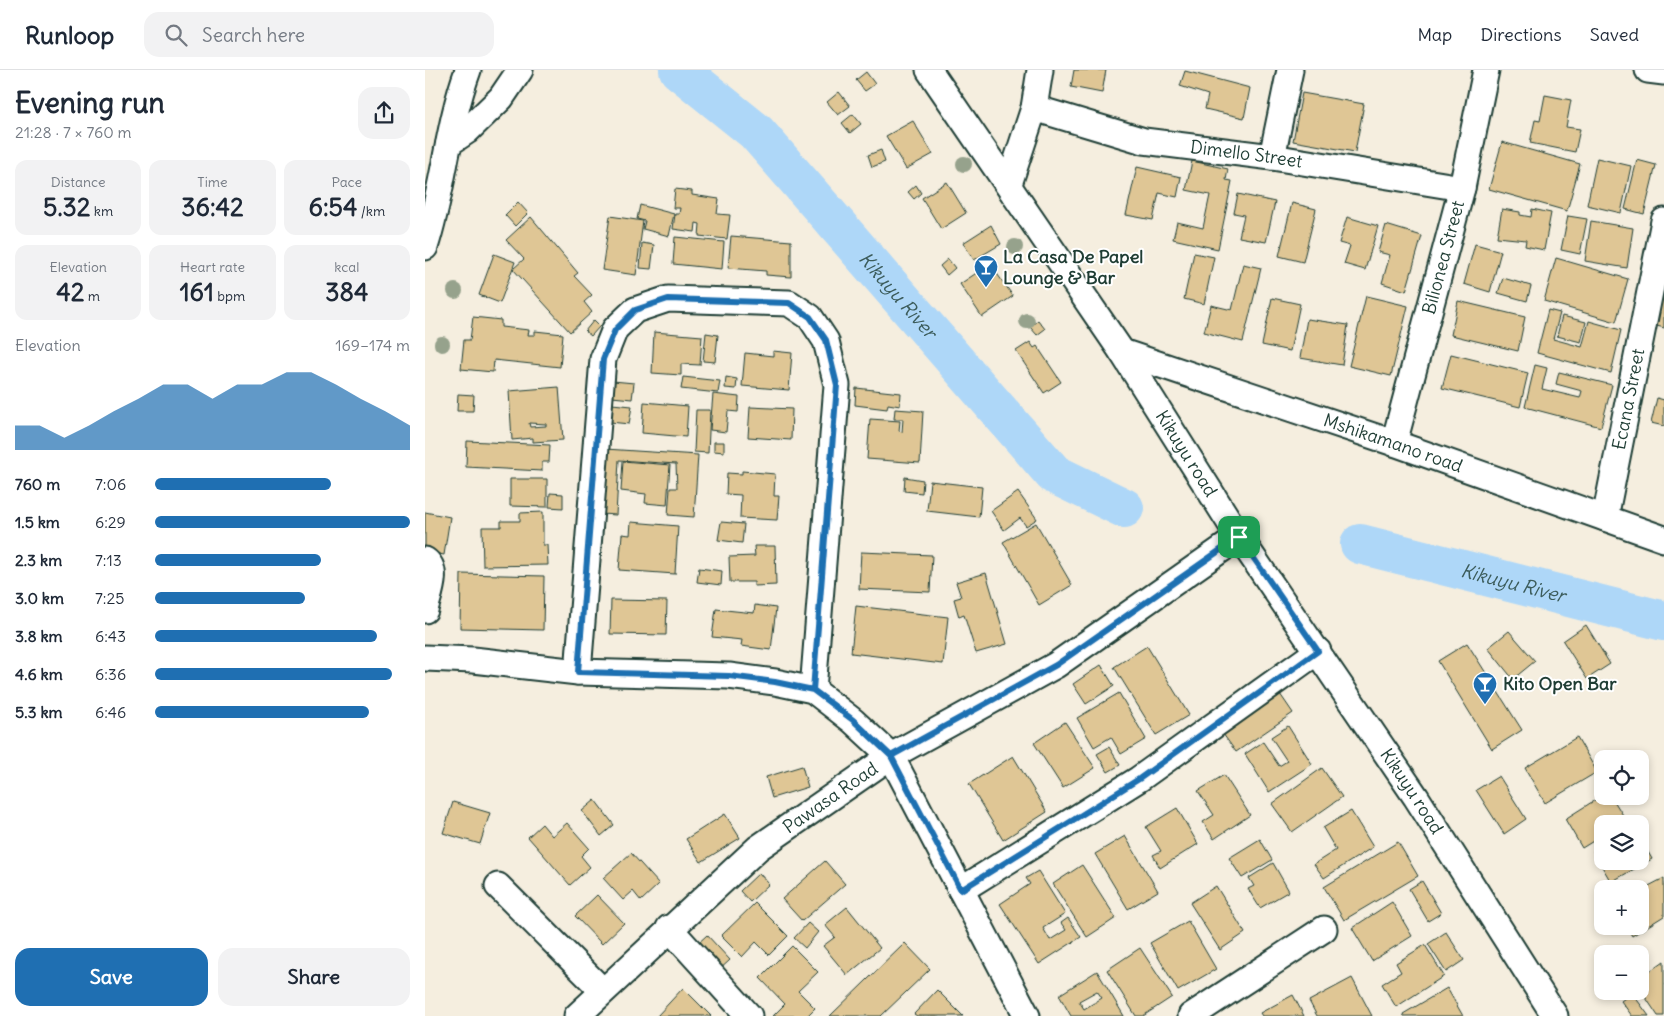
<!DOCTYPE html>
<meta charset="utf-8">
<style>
body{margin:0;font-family:Delius,sans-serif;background:#f2f2f3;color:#1f2937;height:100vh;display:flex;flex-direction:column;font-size:19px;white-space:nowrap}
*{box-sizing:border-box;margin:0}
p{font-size:16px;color:#747a83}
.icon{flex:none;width:28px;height:28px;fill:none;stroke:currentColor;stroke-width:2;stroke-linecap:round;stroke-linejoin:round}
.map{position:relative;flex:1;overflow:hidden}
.details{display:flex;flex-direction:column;background:#fff;width:425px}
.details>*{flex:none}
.tools{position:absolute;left:1169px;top:680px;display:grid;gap:10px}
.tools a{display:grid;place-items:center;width:55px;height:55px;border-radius:10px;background:#fff;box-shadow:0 2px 8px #0003;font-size:25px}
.pin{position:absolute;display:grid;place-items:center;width:42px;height:42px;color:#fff;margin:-21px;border-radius:10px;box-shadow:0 2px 8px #0006}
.round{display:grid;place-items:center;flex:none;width:52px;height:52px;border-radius:15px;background:#f2f2f3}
.overview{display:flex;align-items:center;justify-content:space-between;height:85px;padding:0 15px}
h1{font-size:28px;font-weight:700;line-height:38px}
.figures{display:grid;grid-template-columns:repeat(3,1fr);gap:8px;height:85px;padding:5px 15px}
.figures div{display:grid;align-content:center;border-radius:12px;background:#f2f2f3;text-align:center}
.figures b{font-size:25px;font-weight:700}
.figures small{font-size:14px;font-weight:400}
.figures p{font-size:14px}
.chart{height:140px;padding:10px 15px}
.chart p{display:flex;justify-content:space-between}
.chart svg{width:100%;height:90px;margin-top:5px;fill:#1f6fb2;opacity:.7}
.button{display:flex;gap:10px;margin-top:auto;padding:10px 15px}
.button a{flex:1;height:58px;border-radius:15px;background:#1f6fb2;color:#fff;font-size:20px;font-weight:700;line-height:58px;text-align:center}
.button a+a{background:#f2f2f3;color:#1f2937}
ul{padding:0 15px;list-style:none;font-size:16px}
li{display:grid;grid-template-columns:80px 60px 1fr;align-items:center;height:38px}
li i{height:12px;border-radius:6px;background:#1f6fb2}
header{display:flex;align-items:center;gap:30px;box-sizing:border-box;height:70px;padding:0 25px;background:#fff;border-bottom:1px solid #e0e1e3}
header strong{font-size:24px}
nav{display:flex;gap:28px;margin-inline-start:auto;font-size:18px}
.search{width:350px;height:45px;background:#f2f2f3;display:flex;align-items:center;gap:12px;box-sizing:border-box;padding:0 18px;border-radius:15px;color:#747a83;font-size:19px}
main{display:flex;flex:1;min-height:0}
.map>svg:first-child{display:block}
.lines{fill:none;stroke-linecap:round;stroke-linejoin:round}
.river{stroke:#aed7f8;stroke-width:40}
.building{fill:#dfc695;stroke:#1f3d34;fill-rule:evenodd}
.minor-casing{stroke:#1f3d34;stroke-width:29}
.minor{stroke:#fff;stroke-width:25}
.tree{fill:#96a28c}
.route-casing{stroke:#fff;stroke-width:10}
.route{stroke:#1f6fb2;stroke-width:6}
.labels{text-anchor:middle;stroke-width:4;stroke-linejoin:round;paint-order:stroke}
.street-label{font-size:18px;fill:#1f3d34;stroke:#fff}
.poi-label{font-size:18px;font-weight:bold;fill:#1f3d34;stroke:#fff;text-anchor:start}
.water-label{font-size:19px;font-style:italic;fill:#3c5c5b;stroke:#fff}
</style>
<header>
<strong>Runloop</strong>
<div class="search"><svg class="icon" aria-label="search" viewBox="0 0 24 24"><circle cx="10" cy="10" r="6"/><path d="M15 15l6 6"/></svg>Search here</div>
<nav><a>Map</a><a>Directions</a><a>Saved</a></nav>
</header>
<main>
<section class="details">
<div class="overview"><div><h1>Evening run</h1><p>21:28 · 7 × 760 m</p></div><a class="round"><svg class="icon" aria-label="share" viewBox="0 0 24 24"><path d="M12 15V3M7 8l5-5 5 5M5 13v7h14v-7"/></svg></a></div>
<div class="figures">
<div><p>Distance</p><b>5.32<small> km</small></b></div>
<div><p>Time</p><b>36:42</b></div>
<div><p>Pace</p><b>6:54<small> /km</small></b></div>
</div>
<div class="figures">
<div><p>Elevation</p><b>42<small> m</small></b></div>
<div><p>Heart rate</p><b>161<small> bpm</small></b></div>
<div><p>kcal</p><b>384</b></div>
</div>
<div class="chart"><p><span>Elevation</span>169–174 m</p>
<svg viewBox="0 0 160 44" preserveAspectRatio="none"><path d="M0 44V32L10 32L20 38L30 32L40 25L50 19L60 12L70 12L80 19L90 12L100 12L110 6L120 6L130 12L140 19L150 25L160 32V44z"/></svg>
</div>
<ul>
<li><b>760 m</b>7:06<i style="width:69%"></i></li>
<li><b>1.5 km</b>6:29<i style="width:100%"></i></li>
<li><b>2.3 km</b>7:13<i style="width:65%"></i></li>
<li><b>3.0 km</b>7:25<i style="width:59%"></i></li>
<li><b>3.8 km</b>6:43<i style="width:87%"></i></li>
<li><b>4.6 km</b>6:36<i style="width:93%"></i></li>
<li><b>5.3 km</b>6:46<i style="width:84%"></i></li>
</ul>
<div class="button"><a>Save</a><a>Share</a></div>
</section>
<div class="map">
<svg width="1239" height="946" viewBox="0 0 1239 946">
<rect width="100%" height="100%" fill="#f5eedf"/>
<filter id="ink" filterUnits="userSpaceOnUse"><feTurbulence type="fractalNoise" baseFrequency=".02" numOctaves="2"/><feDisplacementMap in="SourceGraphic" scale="10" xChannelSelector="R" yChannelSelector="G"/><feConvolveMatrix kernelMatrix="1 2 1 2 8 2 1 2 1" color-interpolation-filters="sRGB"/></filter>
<g filter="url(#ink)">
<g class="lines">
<g class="river">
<path id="s1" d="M254 0 331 62 629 404 699 438"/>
<path id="s2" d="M935 474 1239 551"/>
</g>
</g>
<g class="building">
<polygon points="649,0 681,0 677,23 646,17"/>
<polygon points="760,1 825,18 819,48 780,39 783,25 755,16"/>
<polygon points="441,2 450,14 440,21 431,10"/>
<polygon points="414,22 425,36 413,45 402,32"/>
<polygon points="877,23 939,34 930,82 868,71"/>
<polygon points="1120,25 1146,30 1141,57 1155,59 1150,82 1105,73 1110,50 1115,51"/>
<polygon points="428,44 436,54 425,63 417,53"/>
<polygon points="488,51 508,84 481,99 461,66"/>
<polygon points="1077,72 1155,94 1142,141 1064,119"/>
<polygon points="456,80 460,92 447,97 443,85"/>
<polygon points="1172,88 1206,96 1196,143 1162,135"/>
<polygon points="1212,90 1231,95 1219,144 1200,139"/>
<polygon points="767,91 803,99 801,110 807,111 793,179 748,169 752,152 778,158 785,125 761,120"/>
<polygon points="712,97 756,107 752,127 734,123 728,150 701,145"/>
<polygon points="522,112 541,143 516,159 497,128"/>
<polygon points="491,115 496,123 489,129 483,122"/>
<polygon points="250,119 267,121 267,125 294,129 292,144 305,145 302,169 274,166 275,154 271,153 270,162 248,159 250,144 254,144 255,138 248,138"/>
<polygon points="813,124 850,132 841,172 814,167 819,145 809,143"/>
<polygon points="93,132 103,143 90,156 80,145"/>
<polygon points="867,133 891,139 878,192 854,186"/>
<polygon points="215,135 249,144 244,166 218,159 220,151 212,149"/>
<polygon points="1077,139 1095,142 1095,145 1106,147 1107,139 1126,143 1119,180 1100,176 1101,170 1072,167"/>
<polygon points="185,146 218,151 211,205 177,200"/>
<polygon points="1143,146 1162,149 1155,184 1136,180"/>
<polygon points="106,147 153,203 149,206 167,225 159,232 167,242 145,262 88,199 99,189 81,170"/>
<polygon points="922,147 953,156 940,200 919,194 925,176 914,173"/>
<polygon points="1166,151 1208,158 1202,198 1160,191"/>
<polygon points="566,155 576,174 549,190 538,173"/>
<polygon points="961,155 997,166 981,221 957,213 965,185 953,182"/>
<polygon points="306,166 366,171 366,207 341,205 341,201 303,198"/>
<polygon points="250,167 299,172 297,199 248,194"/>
<polygon points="217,173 229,175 226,199 215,198"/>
<polygon points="1050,174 1076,181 1065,222 1039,214"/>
<polygon points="769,183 789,187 779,234 759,229"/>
<polygon points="69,184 90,192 75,233 54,225"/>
<polygon points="1131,188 1203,209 1191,252 1119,231"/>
<polygon points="523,189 530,198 522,205 515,196"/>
<polygon points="565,194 588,226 557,247 535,214"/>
<polygon points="818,194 836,198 818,272 779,262 786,235 807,240"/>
<polygon points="1078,208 1106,216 1102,231 1073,223"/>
<polygon points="1235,217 1239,218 1239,258 1225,254"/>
<polygon points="941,226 983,236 966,306 924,296"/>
<polygon points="847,228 875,234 865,281 837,275"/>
<polygon points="1033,231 1100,247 1093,281 1026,265"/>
<polygon points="1123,240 1135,243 1128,269 1157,277 1164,251 1196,260 1186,303 1112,283"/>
<polygon points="1137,246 1161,252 1156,272 1132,266"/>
<polygon points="48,247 76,250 76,257 104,260 103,265 110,265 110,261 138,264 135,297 69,290 68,302 36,299 39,270 45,270"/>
<polygon points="882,249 923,255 917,295 875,288"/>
<polygon points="169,250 175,256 166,266 160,261"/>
<polygon points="613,250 620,259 612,265 605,257"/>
<polygon points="229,262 277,266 275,295 256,294 256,305 227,303"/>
<polygon points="281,263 293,265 290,292 278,291"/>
<polygon points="605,272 609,278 612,276 636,312 619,323 591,281"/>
<polygon points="348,281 367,283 364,320 317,316 320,283 348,286"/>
<polygon points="1026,284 1103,303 1095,337 1017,318"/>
<polygon points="1110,295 1122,298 1117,319 1155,328 1157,321 1131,314 1134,302 1187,315 1176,357 1100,337"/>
<polygon points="258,307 295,311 293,323 256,319"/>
<polygon points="301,307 312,309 311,319 300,318"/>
<polygon points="188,311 209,313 207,329 187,327"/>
<path d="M134 317 138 370 108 372V368L87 370 84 321ZM104 353 121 354V356L105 357Z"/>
<polygon points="431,318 476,323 475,336 463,334 462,339 430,335"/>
<polygon points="33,324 49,325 48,341 32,341"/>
<polygon points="288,324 314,327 313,342 303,341 301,362 285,360"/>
<polygon points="1232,328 1239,330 1239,356 1226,353"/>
<polygon points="219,332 263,336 261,367 217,363"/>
<polygon points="187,334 207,336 204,354 185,352"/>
<polygon points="325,337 367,339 366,370 323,367"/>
<polygon points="470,339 498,341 495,393 442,389 445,349 475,351 474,361 477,362 478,349 469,349"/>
<polygon points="271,340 285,340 283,383 269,382"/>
<polygon points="42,371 125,375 124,392 117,392 117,401 41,397"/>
<polygon points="289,372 299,372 299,382 289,381"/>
<polygon points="180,379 273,385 269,447 243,445 245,418 252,418 251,394 194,390 191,445 176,444"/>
<polygon points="198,391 245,395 242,435 220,433 221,424 196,421"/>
<polygon points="317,401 350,404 349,426 354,426 352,450 315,448 316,425 301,424 302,403 317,404"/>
<polygon points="480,407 498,410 497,423 479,421"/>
<polygon points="85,409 122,409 122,437 85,436"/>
<polygon points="505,411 557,417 554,447 502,441"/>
<polygon points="593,422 612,449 601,456 595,448 579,460 566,441"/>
<polygon points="125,423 138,424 138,438 124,437"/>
<polygon points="0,442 25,447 19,485 0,481"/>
<polygon points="118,442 118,475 122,475 123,495 58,496 57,457 76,457 76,451 95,451 95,443"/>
<polygon points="206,452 253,456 250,504 194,500 197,464 205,465"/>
<polygon points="296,452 319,454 317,473 293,470"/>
<polygon points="611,453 647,515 614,535 578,472"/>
<polygon points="329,476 350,476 351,515 329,516 329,512 305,512 304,487 330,486"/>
<polygon points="436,482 507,485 505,522 434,519"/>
<polygon points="274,498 297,501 296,515 272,512"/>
<polygon points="561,503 582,574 551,583 539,545 534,547 529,529 536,527 531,512"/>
<polygon points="36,504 119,506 118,560 35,558"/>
<polygon points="186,530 242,531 241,565 185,564"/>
<polygon points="330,535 351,538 346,580 316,576 317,570 287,567 291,539 329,543"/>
<polygon points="431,536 523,547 518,594 426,583"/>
<polygon points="1161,555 1185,594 1162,609 1138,571"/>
<polygon points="1084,561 1110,591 1088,609 1063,578"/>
<polygon points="1042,573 1097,660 1067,679 1013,591"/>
<polygon points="722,576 764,645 731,665 689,597"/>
<polygon points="676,595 689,616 661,634 648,614"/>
<polygon points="694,623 721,669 696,684 686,667 669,677 652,648"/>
<polygon points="855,624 868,643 811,682 798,664"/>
<polygon points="640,652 670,698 638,718 609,673"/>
<polygon points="863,656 887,694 844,722 820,684 838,672 854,696 862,691 846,667"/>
<polygon points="1152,667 1172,702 1120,733 1100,698"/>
<polygon points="684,677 695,695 683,702 672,684"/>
<polygon points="588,686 622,742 578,770 544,714"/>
<polygon points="377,696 383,717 347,728 341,707"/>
<polygon points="897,698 917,727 867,762 847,734"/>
<polygon points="799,705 825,745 789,769 778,752 789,745 773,721"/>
<polygon points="1074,706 1101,749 1079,764 1051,720"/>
<polygon points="1178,725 1186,726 1201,750 1195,754 1178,754 1178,765 1157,778 1140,749"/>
<polygon points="170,730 189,755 176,766 157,741"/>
<polygon points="28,732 65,743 55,774 18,763"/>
<polygon points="752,738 773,774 735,798 728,785 736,781 721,757"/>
<polygon points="926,741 948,777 899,808 889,794 911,780 898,758"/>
<polygon points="300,744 315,768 276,792 261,769"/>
<polygon points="142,753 164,778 156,786 165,797 145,815 103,767 117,754 127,766"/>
<polygon points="700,766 733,821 703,839 670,784"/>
<polygon points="1215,768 1227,789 1186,812 1168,781 1178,775 1178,791 1215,791"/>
<polygon points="835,769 847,790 817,808 804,788"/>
<polygon points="973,772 993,806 919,850 899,817"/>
<polygon points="206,783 234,814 216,831 208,821 198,830 178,808"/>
<polygon points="400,791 420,814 377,851 357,829"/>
<polygon points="848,793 864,821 835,838 823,819 829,816 824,808"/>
<polygon points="657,795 691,848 662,867 628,814"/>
<polygon points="613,801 640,844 618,858 625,870 641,860 636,853 643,848 656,867 614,894 575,834 605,814 601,808"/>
<polygon points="334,803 344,814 325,832 315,821"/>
<polygon points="1239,808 1239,846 1207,866 1201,856 1215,856 1215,832 1220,829 1216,820"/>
<polygon points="997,811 1016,843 1003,851 984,819"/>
<polygon points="791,816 820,863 795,880 765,833"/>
<polygon points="172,825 199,853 177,874 150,846"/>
<polygon points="967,832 987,866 947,891 927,858"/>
<polygon points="330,833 363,866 344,885 331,872 317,887 296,866"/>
<polygon points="422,837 455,878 422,905 398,876 410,867 400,855"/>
<polygon points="763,851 791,899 753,921 725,873"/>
<polygon points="383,853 393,862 380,878 369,868"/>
<polygon points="1021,862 1039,890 1021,902 1003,874"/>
<polygon points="282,865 305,890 293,901 270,876"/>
<polygon points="480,873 505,899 456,946 405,946"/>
<polygon points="1000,875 1019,906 971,937 957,914 976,902 971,893"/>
<polygon points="367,876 393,902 373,921 390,938 382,946 348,946 360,934 335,908"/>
<polygon points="715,878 747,927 718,946 711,946 682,900"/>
<polygon points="1239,891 1239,946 1233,946 1215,919 1215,908"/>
<path d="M672 901 699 946H646L634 925ZM672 921 677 928 659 939 654 931Z"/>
<polygon points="927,908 947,946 892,946 884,931"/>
<polygon points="258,918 286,946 232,946"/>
<polygon points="1022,918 1038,946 979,946 978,944"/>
<polygon points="512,920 538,946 492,946 489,944"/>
<polygon points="1207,923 1224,946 1207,946 1196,931"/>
<polygon points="868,925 879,946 837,946 835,943"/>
</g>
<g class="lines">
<defs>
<g id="minor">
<path id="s3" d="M504 0 697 282 814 467 991 727 1130 946"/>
<polyline points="1223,0 1239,2"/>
<path id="s4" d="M609 38 719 71 847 87 1037 118"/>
<polyline points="24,73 42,61 76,28 95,0"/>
<polyline points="847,87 865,0"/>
<polyline points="584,114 609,38 615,0"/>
<path d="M0 177C19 119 22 57 43 0"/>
<path id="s5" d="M697 282 969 373 1239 469"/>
<path id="s6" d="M969 373 1037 118 1061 0"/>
<path id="s7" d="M1180 448 1239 151"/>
<path d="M0 490C15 500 3 526 0 540"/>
<polyline points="0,588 48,590 153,602 304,606 350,612 388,620 428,651 466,686 602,946"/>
<polyline points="153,602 178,289 190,259 210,240 243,229 364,233 385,247 401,271 412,315 388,620"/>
<polyline points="73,816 178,921"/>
<polyline points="536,820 714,709 893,581"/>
<polyline points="244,858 324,946"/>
<path id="s8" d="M152 946 333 778 466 686 631 595 814 467"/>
<polyline points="766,946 899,859"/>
</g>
</defs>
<use href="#minor" class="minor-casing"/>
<use href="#minor" class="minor"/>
</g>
<g class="tree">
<circle cx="539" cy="94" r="8"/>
<circle cx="590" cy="177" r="8"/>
<circle cx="30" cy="221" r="8"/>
<circle cx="602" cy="251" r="8"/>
<circle cx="17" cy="274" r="8"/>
</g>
</g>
<g class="lines" filter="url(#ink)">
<defs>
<polyline id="route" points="814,467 631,595 466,686 428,650 388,620 350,612 304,606 153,602 178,289 190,260 210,240 243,229 364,233 385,247 401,270 412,315 388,620 428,650 466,686 536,820 714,709 893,581 814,467"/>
</defs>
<use href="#route" class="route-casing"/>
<use href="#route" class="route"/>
</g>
<defs>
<symbol id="bar-pin" viewBox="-11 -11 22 30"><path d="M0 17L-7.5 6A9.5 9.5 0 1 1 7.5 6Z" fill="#1f6fb2" stroke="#fff"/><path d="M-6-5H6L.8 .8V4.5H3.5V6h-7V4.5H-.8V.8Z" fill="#fff"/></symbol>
</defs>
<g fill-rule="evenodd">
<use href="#bar-pin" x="547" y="183" width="28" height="38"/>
<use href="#bar-pin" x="1046" y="600" width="28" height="38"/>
</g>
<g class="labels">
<g class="street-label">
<text dy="6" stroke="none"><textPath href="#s4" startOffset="218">Dimello Street</textPath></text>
<text dy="6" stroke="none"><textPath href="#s6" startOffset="192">Bilionea Street</textPath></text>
<text dy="6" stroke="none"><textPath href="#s7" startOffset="121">Ecana Street</textPath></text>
<text dy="6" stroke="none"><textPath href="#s5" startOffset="286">Mshikamano road</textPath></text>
<text dy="6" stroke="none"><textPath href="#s3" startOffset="462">Kikuyu road</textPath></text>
<text dy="6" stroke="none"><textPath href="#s3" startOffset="868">Kikuyu road</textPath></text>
<text dy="6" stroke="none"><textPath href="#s8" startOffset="335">Pawasa Road</textPath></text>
</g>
<g class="poi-label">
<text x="578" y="193">La Casa De Papel<tspan x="578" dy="21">Lounge &amp; Bar</tspan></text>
<text x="1078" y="620">Kito Open Bar</text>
</g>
<g class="water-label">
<text dy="7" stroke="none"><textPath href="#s1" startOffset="315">Kikuyu River</textPath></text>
<text dy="7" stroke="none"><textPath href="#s2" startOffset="158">Kikuyu River</textPath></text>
</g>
</g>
</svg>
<div class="tools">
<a><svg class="icon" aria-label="locate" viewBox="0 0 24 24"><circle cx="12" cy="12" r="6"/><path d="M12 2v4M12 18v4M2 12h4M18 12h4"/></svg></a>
<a><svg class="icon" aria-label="layers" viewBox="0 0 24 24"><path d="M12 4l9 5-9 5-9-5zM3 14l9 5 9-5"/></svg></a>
<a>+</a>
<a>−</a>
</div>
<div class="pin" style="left:814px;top:467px;background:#1e9e55"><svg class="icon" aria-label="arrive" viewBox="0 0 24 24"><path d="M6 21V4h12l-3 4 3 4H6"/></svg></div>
</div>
</main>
